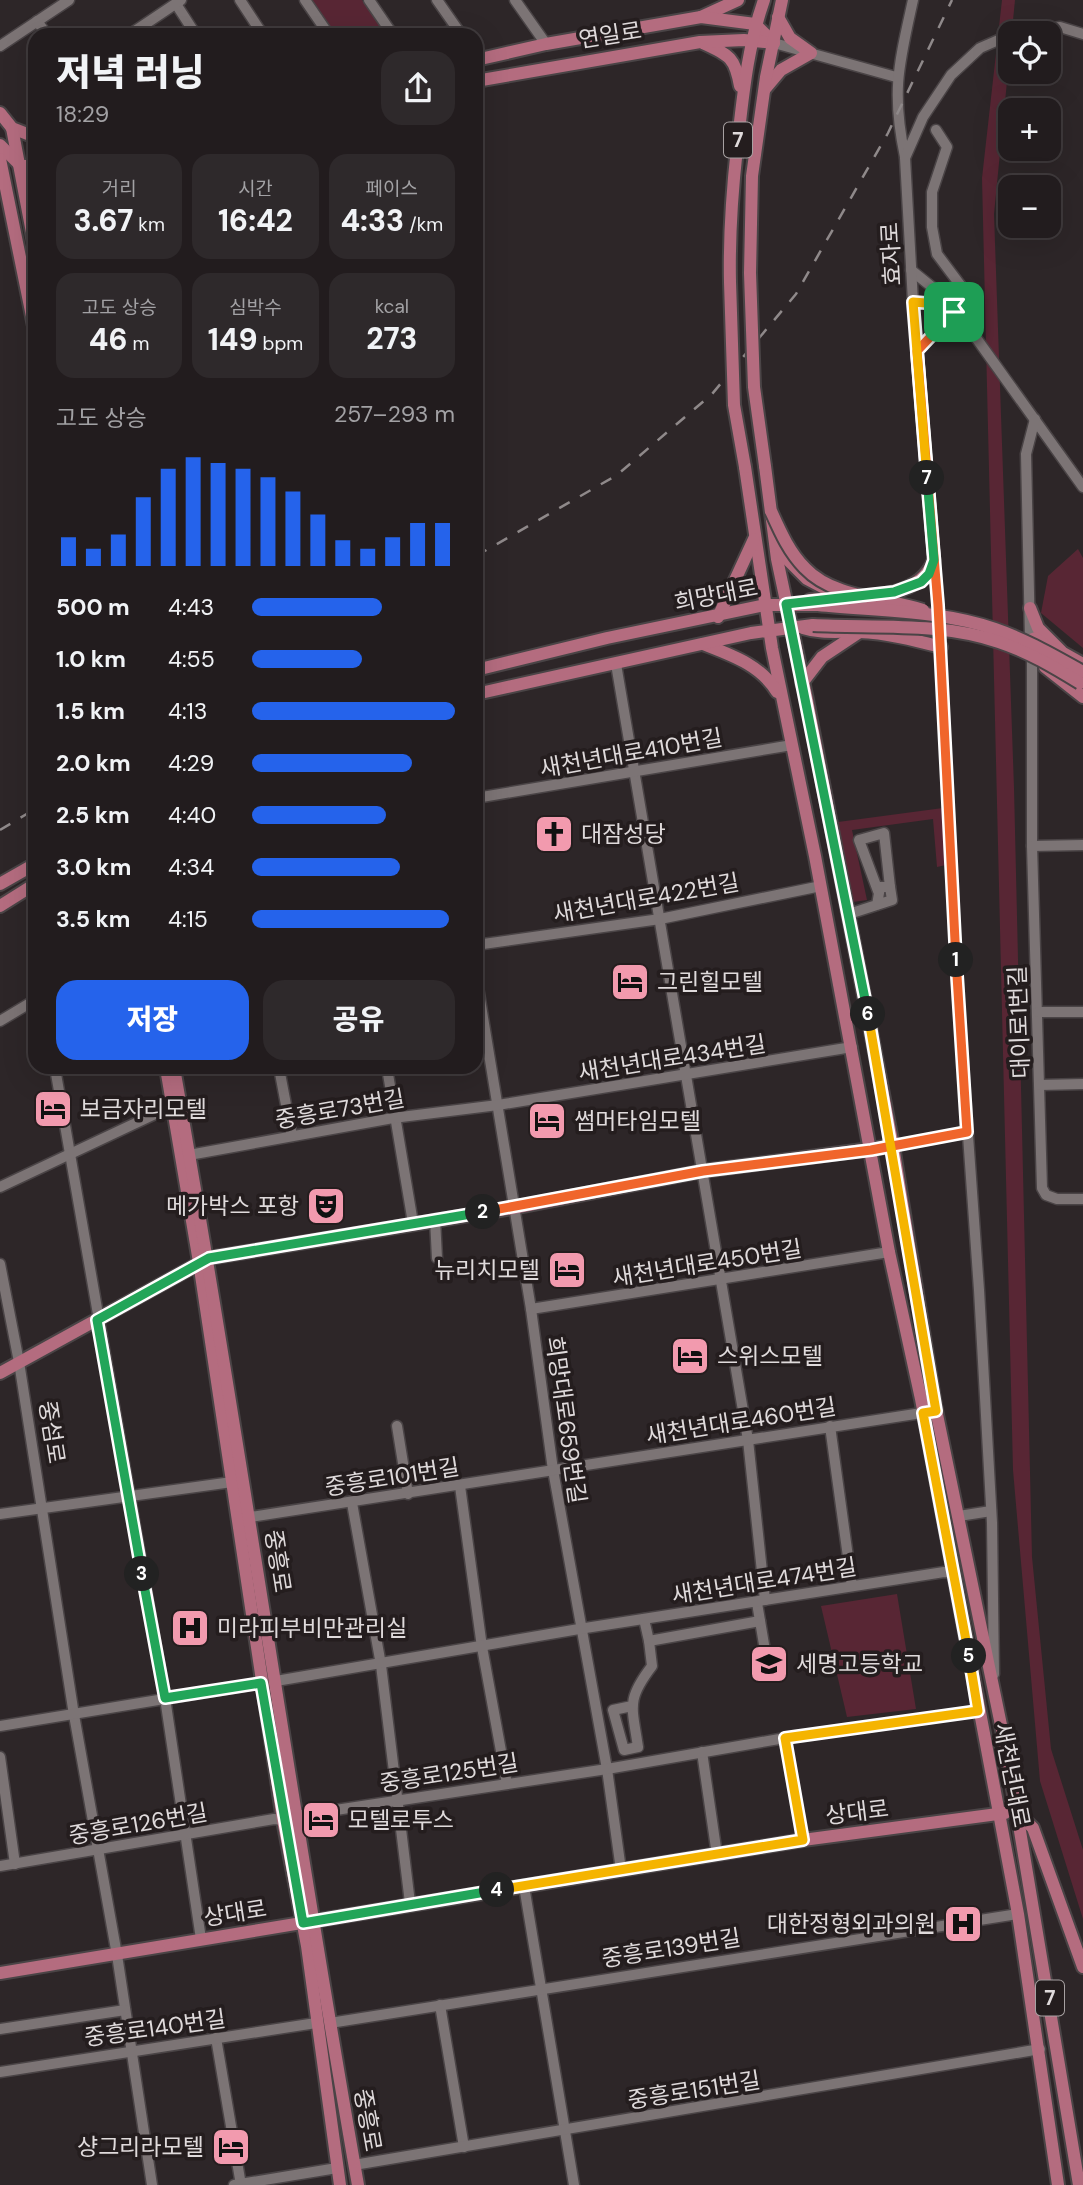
<!DOCTYPE html>
<html lang="ko">
<meta charset="utf-8">
<style>
body{margin:0;font-family:"DM Sans","Noto Sans KR",sans-serif;background:#2e292b;color:#f1f3f6;height:100vh;display:flex;flex-direction:column;font-size:26px;white-space:nowrap}
*{box-sizing:border-box;margin:0}
p{font-size:23px;color:#a2a1a4}
.icon{flex:none;width:38px;height:38px;fill:none;stroke:currentColor;stroke-width:2;stroke-linecap:round;stroke-linejoin:round}
.map{position:relative;flex:1;overflow:hidden}
.sheet{position:absolute;left:28px;top:28px;width:455px;height:1046px;display:flex;flex-direction:column;background:#221c1e;border-radius:21px;box-shadow:0 7px 28px #0002,0 0 0 2px #3f3a3c}
.sheet>*{flex:none}
.tools{position:absolute;left:998px;top:21px;display:grid;gap:14px}
.tools a{display:grid;place-items:center;width:63px;height:63px;border-radius:14px;background:#221c1e;box-shadow:0 7px 28px #0002,0 0 0 2px #3f3a3c;font-size:35px}
.pin{position:absolute;display:grid;place-items:center;width:60px;height:60px;color:#fff;margin:-30px;border-radius:14px;box-shadow:0 4px 10px #0006}
.km{position:absolute;width:35px;height:35px;margin:-18px;border-radius:50%;background:#222;color:#fff;font-size:19px;line-height:35px;text-align:center}
.round{display:grid;place-items:center;flex:none;width:74px;height:74px;border-radius:21px;background:#2e292b}
.head{display:flex;align-items:center;justify-content:space-between;height:119px;padding:0 28px}
h1{font-size:38px;font-weight:800;line-height:52px}
.metrics{display:grid;grid-template-columns:repeat(3,1fr);gap:10px;height:119px;padding:7px 28px}
.metrics div{display:grid;align-content:center;border-radius:18px;background:#2e292b;text-align:center}
.metrics b{font-size:30px;font-weight:800}
.metrics small{font-size:19px;font-weight:400}
.metrics p{font-size:19px}
.chart{height:196px;padding:14px 28px}
.chart p{display:flex;justify-content:space-between}
.chart svg{width:100%;height:126px;margin-top:7px;stroke:#2563eb;stroke-width:6}
.cta{display:flex;gap:14px;margin-top:auto;padding:14px 28px}
.cta a{flex:1;height:80px;border-radius:21px;background:#2563eb;color:#fff;font-size:28px;font-weight:800;line-height:80px;text-align:center}
.cta a+a{background:#2e292b;color:#f1f3f6}
ul{padding:0 28px;list-style:none;font-size:23px}
li{display:grid;grid-template-columns:112px 84px 1fr;align-items:center;height:52px}
li i{height:18px;border-radius:9px;background:#2563eb}
.map>svg:first-child{display:block}
.green{fill:#582634}
.lines{fill:none;stroke-linecap:round;stroke-linejoin:round}
.minor-casing{stroke:#4a4446;stroke-width:13}
.major-casing{stroke:#4a4446;stroke-width:16}
.minor{stroke:#7c7475;stroke-width:10}
.major{stroke:#b46c7f;stroke-width:12}
.rail{stroke:#8f898a;stroke-width:2.5;stroke-dasharray:12 12;stroke-linecap:butt}
.major-bridge-casing{stroke:#4a4446;stroke-width:16;stroke-linecap:butt}
.major-bridge{stroke:#b46c7f;stroke-width:12}
.split-1-casing{stroke:#fff;stroke-width:14}
.split-2-casing{stroke:#fff;stroke-width:14}
.split-3-casing{stroke:#fff;stroke-width:14}
.split-4-casing{stroke:#fff;stroke-width:14}
.split-5-casing{stroke:#fff;stroke-width:14}
.split-6-casing{stroke:#fff;stroke-width:14}
.split-7-casing{stroke:#fff;stroke-width:14}
.split-8-casing{stroke:#fff;stroke-width:14}
.split-1{stroke:#f0652b;stroke-width:9}
.split-2{stroke:#f0652b;stroke-width:9}
.split-3{stroke:#22a559;stroke-width:9}
.split-4{stroke:#22a559;stroke-width:9}
.split-5{stroke:#f5b400;stroke-width:9}
.split-6{stroke:#f5b400;stroke-width:9}
.split-7{stroke:#22a559;stroke-width:9}
.split-8{stroke:#f5b400;stroke-width:9}
.labels{text-anchor:middle;stroke-width:7;stroke-linejoin:round;paint-order:stroke}
.shield{fill:#241d1e;stroke:#a7a1a2;stroke-width:2}
.shield-label{font-size:21px;font-weight:bold;fill:#dfdadb}
.street-label{font-size:23px;fill:#dfdadb;stroke:#241d1e}
.poi-label{font-size:23px;fill:#dfdadb;stroke:#241d1e;text-anchor:start}
</style>
<div class="map">
<svg width="1083" height="2185" viewBox="0 0 1083 2185">
<rect width="100%" height="100%" fill="#2d2628"/>
<g class="green">
<polygon points="312,0 362,0 386,35 336,35"/>
<polygon points="1002,0 1015,0 994,214 1014,788 1032,1557 1051,1749 1083,1850 1083,1919 1040,1781 1013,1470 982,178"/>
<polygon points="1078,549 1083,558 1083,648 1041,613 1048,576"/>
<polygon points="943,808 946,865 937,867 933,819 852,830 867,900 853,902 838,822"/>
<polygon points="897,1594 916,1709 847,1717 821,1606"/>
</g>
<g class="lines">
<defs>
<g id="minor">
<polyline points="240,0 263,35"/>
<polyline points="305,0 329,35"/>
<polyline points="369,0 393,35"/>
<polyline points="515,0 546,44"/>
<polyline points="176,4 196,35"/>
<polyline points="37,21 47,35"/>
<polyline points="1015,33 1060,27 1083,34"/>
<polyline points="129,35 181,0"/>
<polyline points="432,35 458,30 437,0"/>
<polyline points="774,43 896,77"/>
<polyline points="0,46 69,0"/>
<polyline points="936,130 947,147 932,192 932,227 937,254 964,290 963,320"/>
<path d="M905 157C891 91 899 64 913 0"/>
<polyline points="911,270 948,300 954,312"/>
<polyline points="913,302 938,304 959,314 1083,487"/>
<polyline points="917,351 954,312"/>
<polyline points="1030,639 1026,454 1035,419"/>
<polyline points="1032,659 1032,846 1042,1188 1046,1195 1057,1199 1083,1199"/>
<polyline points="616,664 748,1440 765,1600"/>
<polyline points="476,798 792,745"/>
<polyline points="1032,846 1083,845"/>
<polyline points="878,891 859,840 884,833 890,887"/>
<polyline points="849,914 892,900 890,887 880,887 877,905"/>
<polyline points="476,945 660,919 821,886"/>
<polyline points="476,975 531,1309 553,1470 607,1769 621,1870"/>
<polyline points="1038,1012 1083,1012"/>
<polyline points="0,1021 35,1000"/>
<polyline points="55,1068 165,1698 201,1939"/>
<polyline points="279,1068 292,1136"/>
<polyline points="387,1068 413,1223"/>
<polyline points="1040,1085 1083,1084"/>
<polyline points="893,1146 967,1132"/>
<polyline points="189,1155 393,1118 498,1105 852,1047"/>
<polyline points="0,1187 172,1106"/>
<polyline points="435,1219 437,1258"/>
<polyline points="0,1264 19,1362 74,1715 117,1955 152,2185"/>
<polyline points="531,1309 889,1252"/>
<polyline points="397,1426 408,1494"/>
<polyline points="830,1426 852,1586"/>
<polyline points="460,1486 482,1647 507,1784"/>
<polyline points="352,1503 381,1665 410,1903"/>
<polyline points="0,1514 232,1482"/>
<polyline points="959,1516 991,1511"/>
<polyline points="244,1518 928,1412"/>
<polyline points="757,1603 769,1674"/>
<polyline points="644,1619 649,1641"/>
<polyline points="994,1674 992,1523 979,1290 957,981 938,602 913,302 905,158 923,117 951,75 980,48 1010,35"/>
<polyline points="276,1681 579,1629 944,1572 955,1573"/>
<path d="M632 1706 613 1710 624 1750 638 1747C632 1706 626 1700 652 1666L649 1641 760 1621"/>
<polyline points="0,1726 261,1683"/>
<polyline points="785,1738 803,1840"/>
<polyline points="702,1752 717,1855"/>
<polyline points="0,1757 15,1864"/>
<polyline points="296,1816 607,1769 785,1738 978,1711"/>
<polyline points="0,1866 274,1819 283,1820"/>
<polyline points="524,1886 574,2185"/>
<polyline points="440,2005 464,2147"/>
<polyline points="330,2023 1018,1914"/>
<polyline points="0,2029 125,2010"/>
<polyline points="216,2038 241,2185"/>
<polyline points="0,2072 316,2023"/>
<polyline points="354,2165 1040,2049"/>
<polyline points="234,2185 337,2168"/>
</g>
<g id="major">
<polyline points="701,17 738,0"/>
<path d="M703 43C729 55 735 57 740 86"/>
<polyline points="476,60 546,44 701,17 755,24 774,43"/>
<polyline points="476,81 700,42 744,40 774,43"/>
<polyline points="765,89 781,70 811,53 790,38 778,17"/>
<polyline points="0,113 12,128 35,137"/>
<polyline points="12,128 35,248"/>
<polyline points="0,145 21,166 35,166"/>
<polyline points="0,159 35,331"/>
<polyline points="750,273 752,176 766,77 782,0"/>
<path d="M730 282C729 236 732 193 737 148 743 97 747 48 764 0"/>
<polyline points="765,466 777,559 807,700 893,1146 935,1405 1008,1759 1079,2185"/>
<polyline points="745,467 772,648 815,856 889,1252 921,1399 1018,1914 1058,2185"/>
<polyline points="776,548 807,579 826,589"/>
<path d="M810 600C850 596 918 604 934 560"/>
<polyline points="1030,608 1038,628 1061,651"/>
<polyline points="718,617 754,539"/>
<path d="M803 628C821 634 840 631 859 632 887 633 914 640 941 647"/>
<path d="M703 644C731 655 761 665 777 692"/>
<polyline points="1022,648 1025,642 1036,638 1044,645 1042,656"/>
<polyline points="1056,649 1083,664"/>
<polyline points="1045,667 1083,697"/>
<polyline points="476,670 607,638 765,605 818,605"/>
<polyline points="802,683 822,657 858,633"/>
<polyline points="476,694 751,633 813,625"/>
<polyline points="0,884 35,864"/>
<polyline points="0,906 35,884"/>
<polyline points="166,1068 199,1262 283,1820 307,1946 340,2185"/>
<path d="M174 1068C240 1439 292 1813 358 2185"/>
<polyline points="0,1373 209,1258 513,1208 703,1171 893,1146"/>
<polyline points="1016,1811 1033,1828 1083,1967"/>
<polyline points="0,1973 803,1840 1005,1813"/>
</g>
</defs>
<use href="#minor" class="minor-casing"/>
<use href="#major" class="major-casing"/>
<use href="#minor" class="minor"/>
<use href="#major" class="major"/>
<g class="rail">
<polyline points="476,556 617,475 712,394 796,294 888,133 952,0"/>
<polyline points="0,830 35,809"/>
</g>
<defs>
<g id="major-bridge">
<polyline points="750,273 754,387 765,466"/>
<polyline points="730,282 734,405 745,467"/>
<path d="M771 511C780 531 789 552 805 568 833 598 886 598 923 610"/>
<path d="M818 605C876 611 940 610 995 629 1027 640 1054 656 1083 672"/>
<path d="M813 625C874 628 942 622 999 642 1029 652 1054 667 1080 683"/>
</g>
</defs>
<use href="#major-bridge" class="major-bridge-casing"/>
<use href="#major-bridge" class="major-bridge"/>
</g>
<g class="lines">
<defs>
<polyline id="split-1" points="954,312 917,351 938,605 956,960"/>
<polyline id="split-2" points="483,1212 703,1171 871,1150 967,1132 956,960"/>
<polyline id="split-3" points="142,1574 97,1320 209,1258 483,1212"/>
<polyline id="split-4" points="142,1574 165,1698 261,1683 303,1923 497,1890"/>
<polyline id="split-5" points="497,1890 803,1840 785,1738 978,1711 969,1656"/>
<polyline id="split-6" points="868,1014 936,1411 923,1413 969,1656"/>
<polyline id="split-7" points="868,1014 786,604 894,592 921,582 929,574 934,560 927,478"/>
<polyline id="split-8" points="927,478 913,302 939,304 954,312"/>
</defs>
<use href="#split-1" class="split-1-casing"/>
<use href="#split-2" class="split-2-casing"/>
<use href="#split-3" class="split-3-casing"/>
<use href="#split-4" class="split-4-casing"/>
<use href="#split-5" class="split-5-casing"/>
<use href="#split-6" class="split-6-casing"/>
<use href="#split-7" class="split-7-casing"/>
<use href="#split-8" class="split-8-casing"/>
<use href="#split-1" class="split-1"/>
<use href="#split-2" class="split-2"/>
<use href="#split-3" class="split-3"/>
<use href="#split-4" class="split-4"/>
<use href="#split-5" class="split-5"/>
<use href="#split-6" class="split-6"/>
<use href="#split-7" class="split-7"/>
<use href="#split-8" class="split-8"/>
</g>
<defs>
<symbol id="church-square" viewBox="-11 -11 22 22"><rect x="-9" y="-9" width="18" height="18" rx="4" fill="#f29aae" stroke="#241d1e"/><path d="M-1.2-6h2.4v3.5h3.3v2.4h-3.3V6h-2.4V-.1h-3.3v-2.4h3.3Z" fill="#111"/></symbol>
<symbol id="hotel-square" viewBox="-11 -11 22 22"><rect x="-9" y="-9" width="18" height="18" rx="4" fill="#f29aae" stroke="#241d1e"/><path d="M-6-4.5h1.5V1H6V5H4.5V3h-9V5H-6ZM-4 0a1.8 1.8 0 1 1 3.6 0ZM.5 0V-2.5h3Q6-2.5 6 0Z" fill="#111"/></symbol>
<symbol id="theatre-square" viewBox="-11 -11 22 22"><rect x="-9" y="-9" width="18" height="18" rx="4" fill="#f29aae" stroke="#241d1e"/><path d="M-5-5.5Q0-4 5-5.5V0Q5 5 0 6Q-5 5-5 0ZM-3.3-2.5H-1v1.5H-3.3ZM1-2.5H3.3v1.5H1ZM-2.8 1Q0 5.5 2.8 1Z" fill="#111"/></symbol>
<symbol id="hospital-square" viewBox="-11 -11 22 22"><rect x="-9" y="-9" width="18" height="18" rx="4" fill="#f29aae" stroke="#241d1e"/><path d="M-5-5h3v3.5h4V-5h3V5h-3V1.5h-4V5h-3Z" fill="#111"/></symbol>
<symbol id="school-square" viewBox="-11 -11 22 22"><rect x="-9" y="-9" width="18" height="18" rx="4" fill="#f29aae" stroke="#241d1e"/><path d="M0-5L7-2L0 1L-7-2ZM-4 1L0 2.5L4 1V4Q0 6-4 4Z" fill="#111"/></symbol>
</defs>
<g fill-rule="evenodd">
<use href="#church-square" x="532" y="812" width="44" height="44"/>
<use href="#hotel-square" x="608" y="960" width="44" height="44"/>
<use href="#hotel-square" x="31" y="1087" width="44" height="44"/>
<use href="#hotel-square" x="525" y="1099" width="44" height="44"/>
<use href="#theatre-square" x="304" y="1184" width="44" height="44"/>
<use href="#hotel-square" x="545" y="1248" width="44" height="44"/>
<use href="#hotel-square" x="668" y="1334" width="44" height="44"/>
<use href="#hospital-square" x="168" y="1606" width="44" height="44"/>
<use href="#school-square" x="747" y="1642" width="44" height="44"/>
<use href="#hotel-square" x="299" y="1798" width="44" height="44"/>
<use href="#hospital-square" x="941" y="1902" width="44" height="44"/>
<use href="#hotel-square" x="209" y="2125" width="44" height="44"/>
</g>
<g class="labels">
<g class="shield">
<rect x="724" y="122.5" width="28" height="35" rx="5"/>
<rect x="1036" y="1980.5" width="28" height="35" rx="5"/>
</g>
<g class="shield-label">
<text x="738" y="147">7</text>
<text x="1050" y="2005">7</text>
</g>
<g class="street-label">
<text transform="translate(610 35) rotate(-9)" y="8">연일로</text>
<text transform="translate(891 254) rotate(-93)" y="8">효자로</text>
<text transform="translate(716 595) rotate(-11)" y="8">희망대로</text>
<text transform="translate(631 753) rotate(-10)" y="8">새천년대로410번길</text>
<text transform="translate(646 898) rotate(-10)" y="8">새천년대로422번길</text>
<text transform="translate(1019 1022) rotate(-92)" y="8">대이로1번길</text>
<text transform="translate(672 1058) rotate(-9)" y="8">새천년대로434번길</text>
<text transform="translate(340 1109) rotate(-10)" y="8">중흥로73번길</text>
<text transform="translate(707 1263) rotate(-9)" y="8">새천년대로450번길</text>
<text transform="translate(566 1420) rotate(82)" y="8">희망대로659번길</text>
<text transform="translate(741 1421) rotate(-9)" y="8">새천년대로460번길</text>
<text transform="translate(52 1432) rotate(81)" y="8">중섬로</text>
<text transform="translate(392 1477) rotate(-9)" y="8">중흥로101번길</text>
<text transform="translate(278 1561) rotate(81)" y="8">중흥로</text>
<text transform="translate(764 1581) rotate(-9)" y="8">새천년대로474번길</text>
<text transform="translate(449 1773) rotate(-9)" y="8">중흥로125번길</text>
<text transform="translate(1012 1775) rotate(79)" y="8">새천년대로</text>
<text transform="translate(857 1812) rotate(-7)" y="8">상대로</text>
<text transform="translate(138 1824) rotate(-10)" y="8">중흥로126번길</text>
<text transform="translate(235 1913) rotate(-9)" y="8">상대로</text>
<text transform="translate(671 1948) rotate(-9)" y="8">중흥로139번길</text>
<text transform="translate(155 2028) rotate(-8)" y="8">중흥로140번길</text>
<text transform="translate(694 2090) rotate(-9)" y="8">중흥로151번길</text>
<text transform="translate(368 2120) rotate(80)" y="8">중흥로</text>
</g>
<g class="poi-label">
<text x="581" y="842">대잠성당</text>
<text x="657" y="990">그린힐모텔</text>
<text x="80" y="1117">보금자리모텔</text>
<text x="574" y="1129">썸머타임모텔</text>
<text x="299" y="1214" text-anchor="end">메가박스 포항</text>
<text x="540" y="1278" text-anchor="end">뉴리치모텔</text>
<text x="717" y="1364">스위스모텔</text>
<text x="217" y="1636">미라피부비만관리실</text>
<text x="796" y="1672">세명고등학교</text>
<text x="348" y="1828">모텔로투스</text>
<text x="936" y="1932" text-anchor="end">대한정형외과의원</text>
<text x="204" y="2155" text-anchor="end">샹그리라모텔</text>
</g>
</g>
</svg>
<div class="tools">
<a><svg class="icon" aria-label="locate" viewBox="0 0 24 24"><circle cx="12" cy="12" r="6"/><path d="M12 2v4M12 18v4M2 12h4M18 12h4"/></svg></a>
<a>+</a>
<a>−</a>
</div>
<div class="pin" style="left:954px;top:312px;background:#1e9e55"><svg class="icon" aria-label="arrive" viewBox="0 0 24 24"><path d="M6 21V4h12l-3 4 3 4H6"/></svg></div>
<b class="km" style="left:956px;top:960px">1</b>
<b class="km" style="left:483px;top:1212px">2</b>
<b class="km" style="left:142px;top:1574px">3</b>
<b class="km" style="left:497px;top:1890px">4</b>
<b class="km" style="left:969px;top:1656px">5</b>
<b class="km" style="left:868px;top:1014px">6</b>
<b class="km" style="left:927px;top:478px">7</b>
<section class="sheet">
<div class="head"><div><h1>저녁 러닝</h1><p>18:29</p></div><a class="round"><svg class="icon" aria-label="share" viewBox="0 0 24 24"><path d="M12 15V3M7 8l5-5 5 5M5 13v7h14v-7"/></svg></a></div>
<div class="metrics">
<div><p>거리</p><b>3.67<small> km</small></b></div>
<div><p>시간</p><b>16:42</b></div>
<div><p>페이스</p><b>4:33<small> /km</small></b></div>
</div>
<div class="metrics">
<div><p>고도 상승</p><b>46<small> m</small></b></div>
<div><p>심박수</p><b>149<small> bpm</small></b></div>
<div><p>kcal</p><b>273</b></div>
</div>
<div class="chart"><p><span>고도 상승</span>257–293 m</p>
<svg viewBox="0 0 160 44" preserveAspectRatio="none"><path d="M5 44V34M15 44V38M25 44V33M35 44V20M45 44V10M55 44V6M65 44V8M75 44V10M85 44V13M95 44V18M105 44V26M115 44V35M125 44V38M135 44V34M145 44V29M155 44V29"/></svg>
</div>
<ul>
<li><b>500 m</b>4:43<i style="width:64%"></i></li>
<li><b>1.0 km</b>4:55<i style="width:54%"></i></li>
<li><b>1.5 km</b>4:13<i style="width:100%"></i></li>
<li><b>2.0 km</b>4:29<i style="width:79%"></i></li>
<li><b>2.5 km</b>4:40<i style="width:66%"></i></li>
<li><b>3.0 km</b>4:34<i style="width:73%"></i></li>
<li><b>3.5 km</b>4:15<i style="width:97%"></i></li>
</ul>
<div class="cta"><a>저장</a><a>공유</a></div>
</section>
</div>
